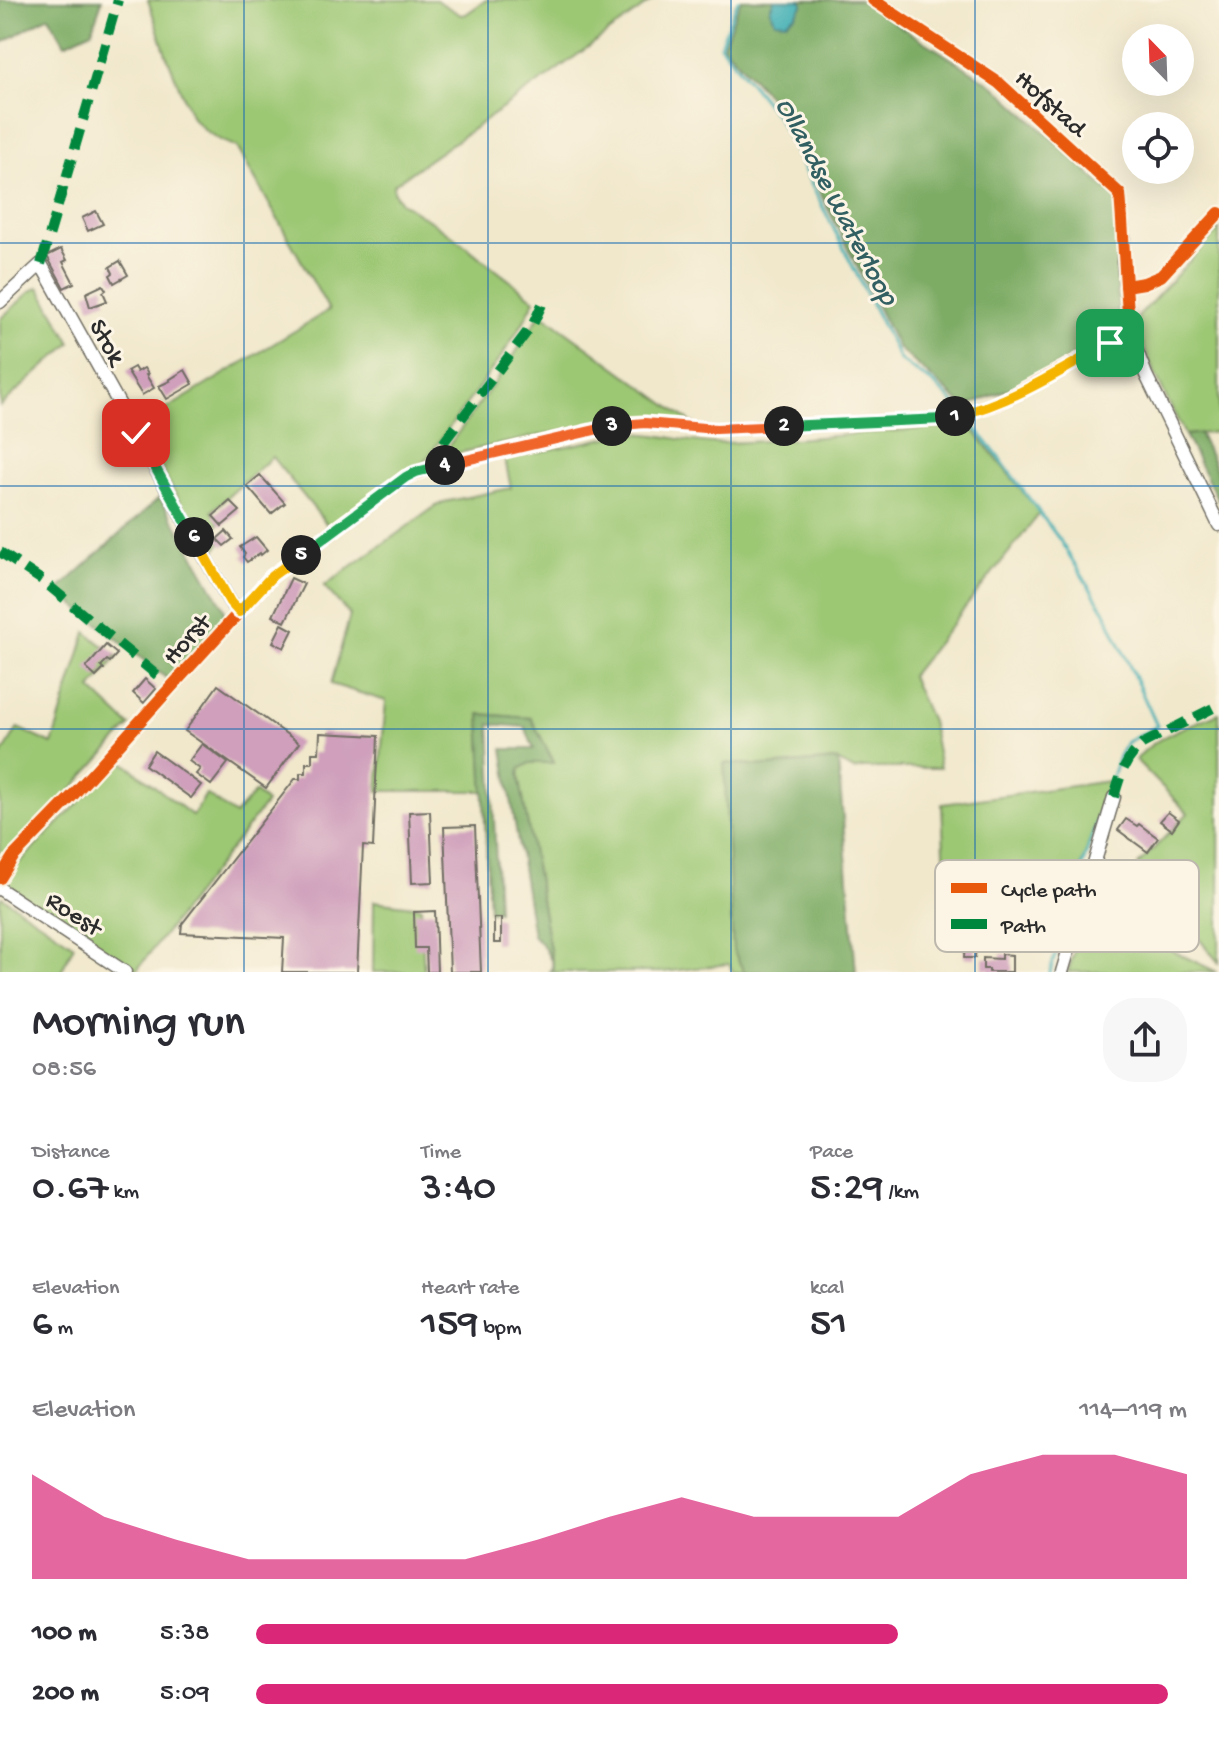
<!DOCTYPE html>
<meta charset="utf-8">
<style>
body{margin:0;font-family:"Gochi Hand",sans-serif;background:#f7f7f7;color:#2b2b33;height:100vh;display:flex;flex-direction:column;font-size:30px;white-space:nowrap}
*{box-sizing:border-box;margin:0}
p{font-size:26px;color:#7c7c81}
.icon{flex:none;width:44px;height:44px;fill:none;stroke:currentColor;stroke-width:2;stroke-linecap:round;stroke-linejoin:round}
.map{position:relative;height:972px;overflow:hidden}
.drawer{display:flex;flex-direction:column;background:#fff;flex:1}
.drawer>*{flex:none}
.needle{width:52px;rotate:337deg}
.tools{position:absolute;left:1122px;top:24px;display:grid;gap:16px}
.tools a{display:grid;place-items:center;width:72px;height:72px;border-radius:50%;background:#fff;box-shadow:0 8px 32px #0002;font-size:40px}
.pin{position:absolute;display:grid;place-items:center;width:68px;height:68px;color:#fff;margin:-34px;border-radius:16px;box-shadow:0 4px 12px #0006}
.km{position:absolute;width:40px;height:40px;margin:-20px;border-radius:50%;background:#222;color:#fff;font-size:22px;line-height:40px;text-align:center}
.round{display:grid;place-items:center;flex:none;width:84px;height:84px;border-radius:32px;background:#f7f7f7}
.head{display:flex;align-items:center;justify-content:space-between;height:136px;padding:0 32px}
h1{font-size:44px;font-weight:600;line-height:60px}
.stats{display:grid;grid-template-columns:repeat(3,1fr);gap:12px;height:136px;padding:8px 32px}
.stats div{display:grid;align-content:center}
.stats b{font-size:40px;font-weight:600}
.stats small{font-size:22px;font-weight:400}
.stats p{font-size:22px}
.chart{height:224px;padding:16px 32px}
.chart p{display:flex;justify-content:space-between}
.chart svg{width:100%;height:144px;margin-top:8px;fill:#db2777;opacity:.7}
ul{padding:0 32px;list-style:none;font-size:26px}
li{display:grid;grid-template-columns:128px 96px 1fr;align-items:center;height:60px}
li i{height:20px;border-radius:10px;background:#db2777}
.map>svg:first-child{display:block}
.green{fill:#9cc773;stroke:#64794f;stroke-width:2}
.forest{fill:#7dac65;stroke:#546c48;stroke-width:2}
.water{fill:#3daeb4;stroke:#346c70;stroke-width:2}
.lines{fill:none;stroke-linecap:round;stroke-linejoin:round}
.stream{stroke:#3daeb4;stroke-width:3}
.building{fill:#cf9fbb}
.minor-casing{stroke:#706d63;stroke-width:15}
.minor{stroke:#fff;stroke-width:12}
.quiet{stroke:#00873e;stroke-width:10;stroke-dasharray:20 10;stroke-linecap:butt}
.cycleway-casing{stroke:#fcf5e5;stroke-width:17}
.cycleway{stroke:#e8590c;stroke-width:12}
.split-1-casing{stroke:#fff;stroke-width:16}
.split-2-casing{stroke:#fff;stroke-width:16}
.split-3-casing{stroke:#fff;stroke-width:16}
.split-4-casing{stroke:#fff;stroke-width:16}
.split-5-casing{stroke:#fff;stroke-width:16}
.split-6-casing{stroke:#fff;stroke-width:16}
.split-7-casing{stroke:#fff;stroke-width:16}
.split-1{stroke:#f5b400;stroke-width:10}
.split-2{stroke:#22a559;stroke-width:10}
.split-3{stroke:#f0652b;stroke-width:10}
.split-4{stroke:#f0652b;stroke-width:10}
.split-5{stroke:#22a559;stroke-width:10}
.split-6{stroke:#f5b400;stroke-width:10}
.split-7{stroke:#22a559;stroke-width:10}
.grid{fill:none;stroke:#1f6fb2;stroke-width:2;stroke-opacity:0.55}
.labels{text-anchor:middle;stroke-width:6;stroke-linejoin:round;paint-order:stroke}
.street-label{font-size:26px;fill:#2b2b2b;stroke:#fcf5e5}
.water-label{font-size:28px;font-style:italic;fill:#325f62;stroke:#fcf5e5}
.key{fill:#fcf5e5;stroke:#bdb8ad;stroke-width:2}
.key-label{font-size:22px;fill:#2b2b2b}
</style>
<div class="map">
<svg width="1219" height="972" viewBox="0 0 1219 972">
<rect width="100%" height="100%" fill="#fcf5e5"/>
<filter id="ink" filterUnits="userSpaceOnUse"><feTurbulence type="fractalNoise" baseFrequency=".0125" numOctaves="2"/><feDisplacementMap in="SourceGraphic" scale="16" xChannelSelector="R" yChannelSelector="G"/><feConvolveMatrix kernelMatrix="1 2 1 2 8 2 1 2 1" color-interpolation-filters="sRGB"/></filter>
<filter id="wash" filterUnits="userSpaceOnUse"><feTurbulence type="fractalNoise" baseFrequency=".006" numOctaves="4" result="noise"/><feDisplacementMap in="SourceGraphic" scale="32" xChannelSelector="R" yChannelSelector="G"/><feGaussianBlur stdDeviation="1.8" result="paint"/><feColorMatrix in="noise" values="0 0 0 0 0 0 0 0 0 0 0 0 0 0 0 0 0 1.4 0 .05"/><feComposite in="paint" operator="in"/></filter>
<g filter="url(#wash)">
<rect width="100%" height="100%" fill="#f1e8cc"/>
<g class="green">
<polygon points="148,0 436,0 461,15 466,14 486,0 653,0 547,77 393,185 394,193 401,202 450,234 535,300 523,323 503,354 422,465 329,527 272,457 212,511 219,523 214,531 221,542 211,556 137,427 329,310 237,147 220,140 206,131 192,118 167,57"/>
<path d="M1219 229V432L1185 435C1173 410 1135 341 1138 317Z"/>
<polygon points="39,287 71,343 0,406 0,319 31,291"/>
<polygon points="541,313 692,423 612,420 444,456 444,452 511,360"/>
<path d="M970 426 1040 513 911 676 931 721 940 768H862L854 770 835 760 768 766 725 763 733 949 744 972H733L729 964 663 972H554L519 776 520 769 530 763 554 762 531 718 480 714 484 791H378L386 701 331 684 350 615 324 586 436 506 444 502 511 488 505 459 625 434C658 431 690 445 723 443 806 440 888 430 970 426Z"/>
<polygon points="86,632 117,657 91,689 130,726 53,810 0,861 0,758 18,728 52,744"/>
<path d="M1219 713V963L1138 865 1188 813 1136 760C1154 735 1192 725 1219 713Z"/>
<polygon points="121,760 193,816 206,794 235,815 255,792 266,803 136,971 7,886 5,882 8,874"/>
<polygon points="1109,781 1058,939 1048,938 995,942 996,937 947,922 942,804"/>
<polygon points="2,897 74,945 61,972 0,972 0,900"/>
<polygon points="374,901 421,907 424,972 373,972"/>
<polygon points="1087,910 1097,915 1217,972 1068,972"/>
</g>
<g class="forest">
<polygon points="0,0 102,0 92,31 65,44 49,16 0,44"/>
<polygon points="741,0 774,0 770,9 803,4 801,0 859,0 996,87 1116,198 1118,319 1116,325 1072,356 1040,376 965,407 898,348 776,104 723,45"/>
<polygon points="1199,433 1219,475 1219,502 1185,435"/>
<polygon points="160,497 224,608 226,617 170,681 57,591"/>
<polygon points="480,714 531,718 554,763 530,763 520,769 519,776 554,972 550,972 553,964 544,947 533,935 503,749 534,749 525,727 490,724 498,911 489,911"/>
<polygon points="836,760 838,761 856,972 744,972 733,950 724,763 768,766"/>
</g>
<polygon class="water" points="774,0 801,0 803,4 796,15 786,22 775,21 770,9"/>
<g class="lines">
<g class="stream">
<polyline points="738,0 720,45 777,116 900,360 934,384 956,405"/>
<polyline points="970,421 1000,459 1059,539 1105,612 1157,726 1127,742 1119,756 1091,838 1050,972"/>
</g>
</g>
<g id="blocks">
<g class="building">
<polygon points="96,211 103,224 88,231 82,218"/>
<polygon points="61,249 67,260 63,262 74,283 64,288 47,256"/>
<polygon points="120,261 128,275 114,283 110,275 113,273 110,267"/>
<polygon points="103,285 106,290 103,292 107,301 90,307 86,293"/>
<polygon points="134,367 137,372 144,368 148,374 146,375 154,388 142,395 127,371"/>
<polygon points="185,370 193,384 167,399 159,386 170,381 169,380"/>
<polygon points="260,475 285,503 271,514 247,486"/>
<polygon points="230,501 240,511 222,526 213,516"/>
<polygon points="226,531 233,539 224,546 217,539"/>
<polygon points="256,537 267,550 261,555 260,553 247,562 243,557 245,554 240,547"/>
<polygon points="291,578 304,584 285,622 273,616"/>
<polygon points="282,624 293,630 284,648 273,642"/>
<polygon points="106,645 117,654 110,662 107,660 101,666 104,669 96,677 86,668"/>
<polygon points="145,679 156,689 144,703 133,693"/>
<polygon points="218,685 299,743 266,788 185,731"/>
<polygon points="320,733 378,736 373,847 363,846 357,972 282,972 284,938 181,933 182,924 295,779 300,779 300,773 306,773 306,763 312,763 312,753 319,753"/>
<polygon points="202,744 228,763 211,785 196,774 200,769 189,761"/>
<polygon points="154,751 201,785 191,798 145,765"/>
<polygon points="430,811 433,882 412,883 409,812"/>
<polygon points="1168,812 1179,820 1172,830 1160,821"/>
<polygon points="1126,819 1137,826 1139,824 1158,838 1148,852 1118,830"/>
<polygon points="475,826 481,972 450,972 444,827"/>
<polygon points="435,911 437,972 427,972 426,948 415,948 414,912"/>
<rect x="494" y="918" width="7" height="25"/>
<polygon points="957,931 977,932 975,958 964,958 965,940 957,940"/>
<polygon points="1001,954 1012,955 1012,972 989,972 989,969 983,969 983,958 1001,959"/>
</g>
</g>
</g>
<g filter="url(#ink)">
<use href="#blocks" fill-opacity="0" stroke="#706d63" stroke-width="2"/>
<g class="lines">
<defs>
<g id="minor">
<polyline points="873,0 999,83 1120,194 1124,239 1123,262 1130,333 1146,375 1219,525"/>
<polyline points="1126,286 1144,283 1161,276 1219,213"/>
<polyline points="0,302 41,264 230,602 239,612"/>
<polyline points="0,878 13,857 74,794 272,576 406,477 429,469 620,424 645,423 716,429 943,419 971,412 996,404 1130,333"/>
<polyline points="0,889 125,972"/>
<polyline points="1062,972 1114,797"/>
</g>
</defs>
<use href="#minor" class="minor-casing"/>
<use href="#minor" class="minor"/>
<g class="quiet">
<polyline points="41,264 118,0"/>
<polyline points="429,469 441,446 533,324 545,298"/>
<polyline points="0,552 43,581 171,687"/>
<path d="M1114 797C1121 774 1124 761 1142 744L1219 705"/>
</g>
<defs>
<g id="cycleway">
<polyline points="1126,286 1144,283 1161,276 1219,213"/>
<path d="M0 878 13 857 74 794 272 576 406 477 429 469 620 424 645 423 716 429 943 419 971 412 996 404 1130 333C1125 287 1124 240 1120 194L999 83 873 0"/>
</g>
</defs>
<use href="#cycleway" class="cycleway-casing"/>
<use href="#cycleway" class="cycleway"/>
</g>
</g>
<g class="lines" filter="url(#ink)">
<defs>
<path id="split-1" d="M955 416C1011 403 1060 371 1110 343"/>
<polyline id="split-2" points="784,426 943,419 955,416"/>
<polyline id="split-3" points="612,426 645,423 716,429 784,426"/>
<polyline id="split-4" points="445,465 612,426"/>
<polyline id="split-5" points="301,555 406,477 416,472 445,465"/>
<polyline id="split-6" points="194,537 230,602 239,612 272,576 301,555"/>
<polyline id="split-7" points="136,433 194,537"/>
</defs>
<use href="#split-1" class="split-1-casing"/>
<use href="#split-2" class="split-2-casing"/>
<use href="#split-3" class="split-3-casing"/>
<use href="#split-4" class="split-4-casing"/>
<use href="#split-5" class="split-5-casing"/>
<use href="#split-6" class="split-6-casing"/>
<use href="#split-7" class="split-7-casing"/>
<use href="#split-1" class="split-1"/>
<use href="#split-2" class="split-2"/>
<use href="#split-3" class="split-3"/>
<use href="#split-4" class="split-4"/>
<use href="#split-5" class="split-5"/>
<use href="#split-6" class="split-6"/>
<use href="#split-7" class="split-7"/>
</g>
<path class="grid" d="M244 0V972M488 0V972M731 0V972M975 0V972M0 243H1219M0 486H1219M0 729H1219"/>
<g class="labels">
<g class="street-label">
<text transform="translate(1052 102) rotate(42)" y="9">Hofstad</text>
<text transform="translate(109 341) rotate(61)" y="9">Stok</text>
<text transform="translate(185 638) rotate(-48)" y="9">Horst</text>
<text transform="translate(75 912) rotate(33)" y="9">Roest</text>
</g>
<g class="water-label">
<text transform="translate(839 200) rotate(62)" y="10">Ollandse Waterloop</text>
</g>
</g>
<rect x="935" y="860" width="264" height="92" rx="12" class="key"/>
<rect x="951" y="883" width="36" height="10" fill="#e8590c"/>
<rect x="951" y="919" width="36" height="10" fill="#00873e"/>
<g class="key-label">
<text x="1001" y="896">Cycle path</text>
<text x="1001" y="932">Path</text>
</g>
</svg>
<div class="tools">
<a><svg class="needle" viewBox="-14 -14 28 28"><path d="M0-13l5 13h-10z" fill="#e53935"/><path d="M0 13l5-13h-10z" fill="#7c7c81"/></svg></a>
<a><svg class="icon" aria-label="locate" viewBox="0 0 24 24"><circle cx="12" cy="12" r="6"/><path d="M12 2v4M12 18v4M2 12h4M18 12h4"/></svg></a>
</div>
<div class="pin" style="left:1110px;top:343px;background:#1e9e55"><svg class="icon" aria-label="arrive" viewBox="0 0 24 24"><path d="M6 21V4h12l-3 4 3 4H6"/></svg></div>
<div class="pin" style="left:136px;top:433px;background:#d93025"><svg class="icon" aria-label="check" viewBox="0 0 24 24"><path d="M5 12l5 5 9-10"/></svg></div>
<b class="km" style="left:955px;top:416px">1</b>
<b class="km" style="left:784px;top:426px">2</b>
<b class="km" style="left:612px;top:426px">3</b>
<b class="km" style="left:445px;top:465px">4</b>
<b class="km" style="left:301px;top:555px">5</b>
<b class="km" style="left:194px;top:537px">6</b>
</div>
<section class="drawer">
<div class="head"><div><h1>Morning run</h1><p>08:56</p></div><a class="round"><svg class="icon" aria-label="share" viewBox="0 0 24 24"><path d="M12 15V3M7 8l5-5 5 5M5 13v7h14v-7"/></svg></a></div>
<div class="stats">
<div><p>Distance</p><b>0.67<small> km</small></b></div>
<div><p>Time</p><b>3:40</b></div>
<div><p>Pace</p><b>5:29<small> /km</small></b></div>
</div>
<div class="stats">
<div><p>Elevation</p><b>6<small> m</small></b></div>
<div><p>Heart rate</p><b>159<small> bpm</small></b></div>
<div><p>kcal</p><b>51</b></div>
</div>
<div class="chart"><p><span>Elevation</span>114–119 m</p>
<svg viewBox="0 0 160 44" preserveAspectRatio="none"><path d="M0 44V12L10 25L20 32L30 38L40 38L50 38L60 38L70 32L80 25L90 19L100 25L110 25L120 25L130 12L140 6L150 6L160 12V44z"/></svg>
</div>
<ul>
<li><b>100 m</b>5:38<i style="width:69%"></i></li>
<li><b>200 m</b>5:09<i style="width:98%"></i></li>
</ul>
</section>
